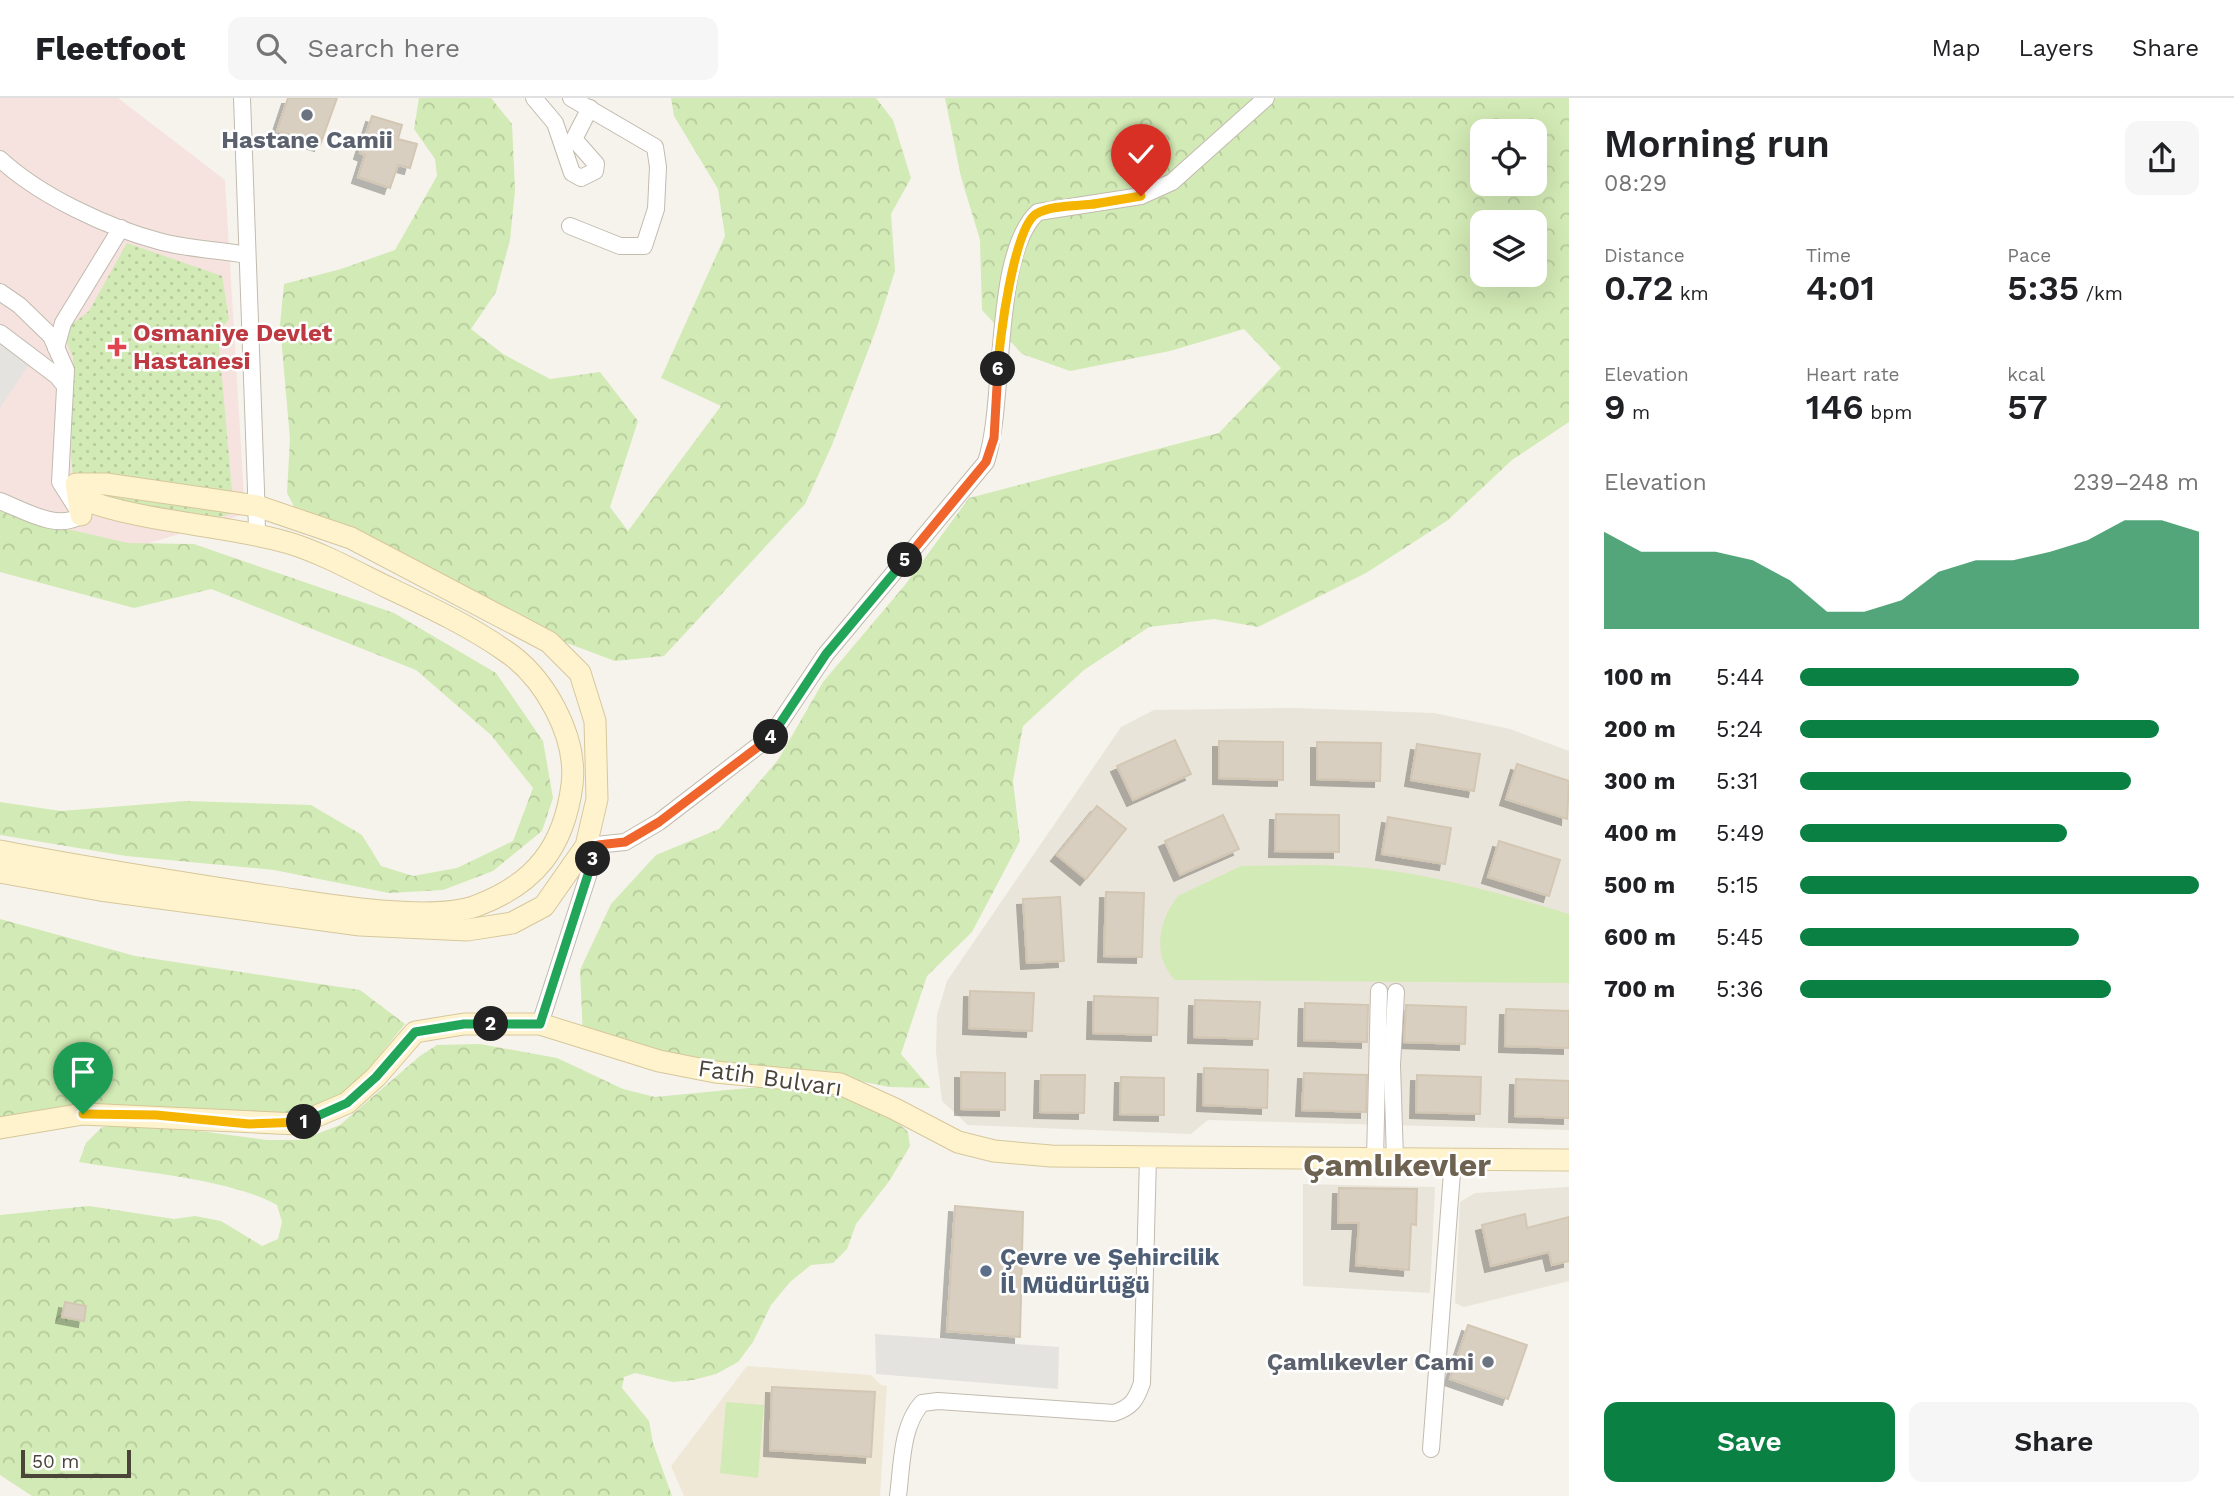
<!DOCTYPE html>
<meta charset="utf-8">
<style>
body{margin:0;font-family:"Work Sans",sans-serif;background:#f6f6f6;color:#202124;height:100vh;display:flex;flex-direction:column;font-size:26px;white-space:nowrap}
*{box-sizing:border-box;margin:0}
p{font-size:23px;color:#757577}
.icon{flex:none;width:38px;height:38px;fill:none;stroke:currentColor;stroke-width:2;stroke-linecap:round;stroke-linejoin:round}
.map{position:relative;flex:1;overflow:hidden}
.panel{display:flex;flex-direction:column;background:#fff;width:665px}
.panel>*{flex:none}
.buttons{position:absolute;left:1470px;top:21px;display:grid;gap:14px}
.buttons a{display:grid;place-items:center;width:77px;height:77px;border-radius:14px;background:#fff;box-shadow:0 7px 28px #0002;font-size:35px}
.scale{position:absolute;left:21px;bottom:18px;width:110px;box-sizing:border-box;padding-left:7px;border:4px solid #4b4439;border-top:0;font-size:19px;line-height:24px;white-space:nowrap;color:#4b4439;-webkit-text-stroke:5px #fff;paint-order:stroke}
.pin{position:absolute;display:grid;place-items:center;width:60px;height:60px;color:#fff;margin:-72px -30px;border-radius:50% 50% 50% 0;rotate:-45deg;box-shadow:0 0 7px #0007}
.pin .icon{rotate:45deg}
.km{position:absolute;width:35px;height:35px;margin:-18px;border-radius:50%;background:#222;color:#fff;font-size:19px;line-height:35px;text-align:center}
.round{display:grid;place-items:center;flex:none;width:74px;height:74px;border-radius:14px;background:#f6f6f6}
.summary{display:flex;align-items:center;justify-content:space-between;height:119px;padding:0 35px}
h1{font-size:38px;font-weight:600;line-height:52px}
.stats{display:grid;grid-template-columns:repeat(3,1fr);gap:10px;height:119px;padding:7px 35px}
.stats div{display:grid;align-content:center}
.stats b{font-size:35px;font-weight:600}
.stats small{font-size:19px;font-weight:400}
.stats p{font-size:19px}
.chart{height:196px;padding:14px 35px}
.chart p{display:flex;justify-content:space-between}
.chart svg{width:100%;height:126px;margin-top:7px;fill:#0b8043;opacity:.7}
.cta{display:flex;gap:14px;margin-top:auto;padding:14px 35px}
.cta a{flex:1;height:80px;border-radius:14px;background:#0b8043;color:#fff;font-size:28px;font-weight:600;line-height:80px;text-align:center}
.cta a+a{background:#f6f6f6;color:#202124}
ul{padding:0 35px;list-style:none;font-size:23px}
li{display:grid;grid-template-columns:112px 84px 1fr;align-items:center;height:52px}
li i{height:18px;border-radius:9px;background:#0b8043}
header{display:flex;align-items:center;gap:42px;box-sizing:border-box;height:98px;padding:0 35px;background:#fff;border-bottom:2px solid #e0e0e0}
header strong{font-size:33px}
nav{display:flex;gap:38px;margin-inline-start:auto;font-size:24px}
.search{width:490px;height:63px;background:#f6f6f6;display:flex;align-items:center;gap:18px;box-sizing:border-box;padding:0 24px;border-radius:14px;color:#757577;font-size:26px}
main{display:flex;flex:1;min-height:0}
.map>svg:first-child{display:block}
.residential{fill:#eae5da}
.education{fill:#efe8d6}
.medical{fill:#f6e3e0}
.grass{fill:#d2eab5}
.forest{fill:url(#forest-crowns);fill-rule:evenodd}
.park{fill:url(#park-dots)}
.parking{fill:#e5e3e0}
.building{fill:#d8cfc1;stroke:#d3c7b4;stroke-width:2;filter:url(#shadow)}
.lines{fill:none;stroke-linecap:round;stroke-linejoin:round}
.street-casing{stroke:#c2bbae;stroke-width:18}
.secondary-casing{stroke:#d6c79b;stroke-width:23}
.street{stroke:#fff;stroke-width:16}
.secondary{stroke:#fff3cd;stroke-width:21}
.split-1-casing{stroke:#fff;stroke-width:14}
.split-2-casing{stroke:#fff;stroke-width:14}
.split-3-casing{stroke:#fff;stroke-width:14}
.split-4-casing{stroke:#fff;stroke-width:14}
.split-5-casing{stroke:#fff;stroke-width:14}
.split-6-casing{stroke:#fff;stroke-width:14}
.split-7-casing{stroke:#fff;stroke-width:14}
.split-8-casing{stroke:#fff;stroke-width:14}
.split-1{stroke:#f5b400;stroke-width:9}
.split-2{stroke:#22a559;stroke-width:9}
.split-3{stroke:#22a559;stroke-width:9}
.split-4{stroke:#f0652b;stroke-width:9}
.split-5{stroke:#22a559;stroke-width:9}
.split-6{stroke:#f0652b;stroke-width:9}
.split-7{stroke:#f5b400;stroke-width:9}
.split-8{stroke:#f5b400;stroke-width:9}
.worship-dot{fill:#6b7280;stroke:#fff;stroke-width:2.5}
.health-dot{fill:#e0444e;stroke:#fff;stroke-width:2.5}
.service-dot{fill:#5c6f8a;stroke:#fff;stroke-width:2.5}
.labels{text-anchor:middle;stroke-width:5;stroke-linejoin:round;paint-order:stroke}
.worship-label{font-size:24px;font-weight:bold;fill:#5b616d;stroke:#fff}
.health-label{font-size:24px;font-weight:bold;fill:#be3a42;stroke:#fff;text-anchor:start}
.street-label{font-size:24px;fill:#4b4439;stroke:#fff}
.service-label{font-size:24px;font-weight:bold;fill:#4e5e75;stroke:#fff;text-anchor:start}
.district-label{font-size:32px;font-weight:bold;fill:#6e6250;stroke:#fff}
</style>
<header>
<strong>Fleetfoot</strong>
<div class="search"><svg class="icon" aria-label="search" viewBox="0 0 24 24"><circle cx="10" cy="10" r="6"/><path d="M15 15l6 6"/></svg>Search here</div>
<nav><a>Map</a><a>Layers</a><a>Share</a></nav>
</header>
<main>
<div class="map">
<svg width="1569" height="1398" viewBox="0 0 1569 1398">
<defs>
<pattern id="forest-crowns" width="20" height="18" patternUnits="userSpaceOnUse" patternTransform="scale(1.75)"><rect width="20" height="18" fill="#d2eab5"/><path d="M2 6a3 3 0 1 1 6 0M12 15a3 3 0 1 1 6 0" fill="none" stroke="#b6ca9c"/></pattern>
<pattern id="park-dots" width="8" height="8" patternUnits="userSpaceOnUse" patternTransform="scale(1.75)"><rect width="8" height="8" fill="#d2eab5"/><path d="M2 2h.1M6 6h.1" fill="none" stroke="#b6ca9c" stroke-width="1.8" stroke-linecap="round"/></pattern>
<filter id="shadow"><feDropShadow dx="-6" dy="6" stdDeviation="0" flood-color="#0004"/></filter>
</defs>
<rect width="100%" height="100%" fill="#f6f3ec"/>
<g class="residential">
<polygon points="1296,610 1434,615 1510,631 1569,653 1569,1032 1208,1022 1191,1036 968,1027 942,1003 936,954 937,917 947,883 1121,629 1154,612"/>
<polygon points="1303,1086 1435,1089 1430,1195 1303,1188"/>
<polygon points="1569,1089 1569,1183 1464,1209 1455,1205 1460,1104 1475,1095"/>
</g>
<polygon class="education" points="747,1268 871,1277 881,1287 887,1288 880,1398 684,1398 671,1368"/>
<polygon class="medical" points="0,0 118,0 225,82 245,416 120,454 0,417"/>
<g class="grass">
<path d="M1241 768C1275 768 1310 766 1343 768 1420 772 1496 794 1569 816V885L1175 882C1152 858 1158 823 1178 798Z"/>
<polygon points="726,1304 764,1307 758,1380 720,1375"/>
</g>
<g class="forest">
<polygon points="419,0 491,0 512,26 515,92 510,142 496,194 471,231 503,256 550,281 600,274 638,323 610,409 628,433 721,308 661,280 725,138 718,91 674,18 671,0 876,0 893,22 911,80 891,116 895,173 877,229 832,347 805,406 664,558 615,563 564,544 475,498 301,422 287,395 290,341 280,227 284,186 341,171 395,152 437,78 435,61 414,31"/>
<path d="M945 0H1569V324L1512 362 1448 422 1366 475 1258 529 1214 521 1149 529 1084 572 1023 628 1013 683 1020 743 972 834 927 878 901 956 930 990 889 989 830 977 730 967 583 940 580 872 611 806 656 757 719 731 778 662 823 584 905 487 969 400 1219 335 1281 270 1244 231 1170 253 1070 273 1022 256 982 212 980 142 961 79ZM1482 33H1535V86H1482ZM1482 124H1535V177H1482Z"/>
<polygon points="0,405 54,428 128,445 194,446 394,515 496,575 543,643 553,700 542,733 493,773 443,792 389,795 274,772 126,758 0,737 0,704 61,713 186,703 311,707 362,737 381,768 413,778 457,770 513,743 533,690 491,637 416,572 211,491 134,510 0,474"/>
<polygon points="0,821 135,858 360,892 405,926 359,983 314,1019 0,1022"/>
<path d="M480 946 557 960 623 991 655 999 768 988 807 991 847 1001 895 1022 908 1034 910 1048 890 1082 856 1126 847 1151 833 1165 811 1167 790 1184 771 1207 753 1244 738 1264 716 1276 693 1282 673 1284 635 1275 624 1279 622 1290 649 1323 653 1345 672 1398H32L0 1377V1117L89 1108 174 1121 195 1118 221 1123 262 1148 278 1141 282 1124 277 1107C228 1080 136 1074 79 1064L86 1045 102 1029 139 1025 267 1042H301L340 1027 420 958 437 947Z"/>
</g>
<polygon class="park" points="127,145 222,178 229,221 218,235 234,415 219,419 92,399 74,391 71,357 73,259 66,243 70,228 89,213"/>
<g class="parking">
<polygon points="0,243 31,264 0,310"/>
<polygon points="875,1236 1059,1249 1058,1291 876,1276"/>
</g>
<g class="building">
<polygon points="288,0 337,0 320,47 277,33"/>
<polygon points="372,18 402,27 398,41 417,46 410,70 398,67 390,90 358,79 365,57 360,55"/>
<polygon points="1175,642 1191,676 1133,702 1117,668"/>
<polygon points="1219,643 1283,644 1283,682 1219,680"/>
<polygon points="1317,644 1381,645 1380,683 1317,681"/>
<polygon points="1417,646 1480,656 1474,693 1411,682"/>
<polygon points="1517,666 1569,683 1567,721 1506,701"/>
<polygon points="1097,708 1126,731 1086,781 1057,757"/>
<polygon points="1276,716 1339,717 1339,754 1275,753"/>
<polygon points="1223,717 1239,751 1180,777 1165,743"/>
<polygon points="1388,719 1451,730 1445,766 1382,756"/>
<polygon points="1499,743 1560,762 1549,798 1488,779"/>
<polygon points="1106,794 1144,795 1142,859 1104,858"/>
<polygon points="1060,799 1064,863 1027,865 1023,801"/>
<polygon points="970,893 1034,895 1032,933 969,930"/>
<polygon points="1094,898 1158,900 1157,937 1093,935"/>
<polygon points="1195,902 1260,904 1258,941 1194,939"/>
<polygon points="1305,905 1368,907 1367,944 1304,942"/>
<polygon points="1406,907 1466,909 1465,946 1404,944"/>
<polygon points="1506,911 1569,913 1569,950 1505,948"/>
<polygon points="1204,970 1268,972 1267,1010 1203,1007"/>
<polygon points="961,974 1005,975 1005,1012 961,1011"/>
<polygon points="1304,975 1367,977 1366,1014 1302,1012"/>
<polygon points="1041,977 1085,977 1084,1015 1040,1014"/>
<polygon points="1417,977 1481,979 1480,1016 1416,1014"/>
<polygon points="1121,979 1164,980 1164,1017 1120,1016"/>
<polygon points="1516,981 1569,983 1569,1020 1515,1018"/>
<polygon points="1339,1090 1417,1091 1416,1127 1411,1126 1409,1172 1356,1167 1359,1125 1338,1125"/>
<polygon points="955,1108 1023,1114 1020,1239 947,1233"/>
<polygon points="1525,1116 1527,1130 1569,1119 1569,1163 1552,1167 1549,1154 1491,1168 1482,1127"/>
<polygon points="65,1204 86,1208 84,1223 62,1219"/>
<polygon points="1468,1227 1527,1247 1508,1301 1450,1281"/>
<polygon points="772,1289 875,1294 871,1359 770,1352"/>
</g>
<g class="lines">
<defs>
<g id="street">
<polyline points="242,0 256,392 257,436 252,437"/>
<polyline points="534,0 555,25 572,75 581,80 595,73 596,66 574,41 590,10"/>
<path d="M0 61C40 98 108 130 162 144 189 151 219 152 247 157"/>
<polyline points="570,128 620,148 644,148 656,111 658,69 655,49 571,0"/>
<path d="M0 194 19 207 51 238 66 272 60 384 81 417C59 434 23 412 0 403"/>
<polyline points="0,235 57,278 65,288"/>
<polyline points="56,250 63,225 121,130"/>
<path d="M586 748 625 744 659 724 771 638 826 556 986 364C1006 305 992 155 1038 114L1141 98 1172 84 1266 0"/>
<polyline points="540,926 598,747"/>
<polyline points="1375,1061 1379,893"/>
<polyline points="1395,1061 1392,967 1396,894"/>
<polyline points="1431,1351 1453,1061"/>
<path d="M898 1398C902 1368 901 1328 922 1305L938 1303 1114 1315C1132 1309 1136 1302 1142 1285L1148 1059"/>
</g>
<g id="secondary">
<path d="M0 753C91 771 183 785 275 799 324 806 429 825 476 808 535 786 564 749 572 687 578 638 544 578 504 552 468 527 427 508 387 489 356 474 322 455 289 445 220 425 147 426 79 400L80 411"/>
<polyline points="0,774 100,792 360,827 467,832 512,825 544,808 586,748 597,701 595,623 580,575 549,544 351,440 257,408 106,386 76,386 81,417"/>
<polyline points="0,1030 83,1016 298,1026 347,1005 376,979 415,934 464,926 540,926 659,963 715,974 840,986 895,1011 958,1044 994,1053 1051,1058 1569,1062"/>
</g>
</defs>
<use href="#street" class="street-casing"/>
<use href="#secondary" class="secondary-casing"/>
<use href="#street" class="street"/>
<use href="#secondary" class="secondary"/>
</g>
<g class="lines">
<defs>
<polyline id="split-1" points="83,1016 156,1017 249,1026 304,1024"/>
<polyline id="split-2" points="304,1024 347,1005 376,979 415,934 464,926 491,926"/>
<polyline id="split-3" points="491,926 540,926 593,761"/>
<polyline id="split-4" points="593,761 598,747 625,744 659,724 771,639"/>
<polyline id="split-5" points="771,639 826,556 905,462"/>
<polyline id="split-6" points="905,462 986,364 994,340 998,271"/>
<path id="split-7" d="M998 271C999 242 1014 130 1036 116 1050 107 1078 108 1094 106"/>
<polyline id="split-8" points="1094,106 1141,98"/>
</defs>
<use href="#split-1" class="split-1-casing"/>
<use href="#split-2" class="split-2-casing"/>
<use href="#split-3" class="split-3-casing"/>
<use href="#split-4" class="split-4-casing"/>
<use href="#split-5" class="split-5-casing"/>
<use href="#split-6" class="split-6-casing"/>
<use href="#split-7" class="split-7-casing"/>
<use href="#split-8" class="split-8-casing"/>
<use href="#split-1" class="split-1"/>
<use href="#split-2" class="split-2"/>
<use href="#split-3" class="split-3"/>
<use href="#split-4" class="split-4"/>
<use href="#split-5" class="split-5"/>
<use href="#split-6" class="split-6"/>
<use href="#split-7" class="split-7"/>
<use href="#split-8" class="split-8"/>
</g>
<g class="worship-dot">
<circle cx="307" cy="17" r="7"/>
<circle cx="1488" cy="1264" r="7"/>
</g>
<path class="health-dot" d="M113.5 238.5h7v7h7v7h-7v7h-7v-7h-7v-7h7z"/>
<circle class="service-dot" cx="986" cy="1173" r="7"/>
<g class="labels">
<g class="worship-label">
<text x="307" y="50">Hastane Camii</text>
<text x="1474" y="1272" text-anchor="end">Çamlıkevler Cami</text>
</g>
<g class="health-label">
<text x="133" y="243">Osmaniye Devlet<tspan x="133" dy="28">Hastanesi</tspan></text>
</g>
<g class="street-label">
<text transform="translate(770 980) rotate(8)" y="8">Fatih Bulvarı</text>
</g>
<g class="service-label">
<text x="1000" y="1167">Çevre ve Şehircilik<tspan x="1000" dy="28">İl Müdürlüğü</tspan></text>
</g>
<g class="district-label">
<text x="1397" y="1078">Çamlıkevler</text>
</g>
</g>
</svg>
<div class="buttons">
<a><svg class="icon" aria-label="locate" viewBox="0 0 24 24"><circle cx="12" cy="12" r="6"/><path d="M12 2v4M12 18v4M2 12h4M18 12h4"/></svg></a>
<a><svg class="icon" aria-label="layers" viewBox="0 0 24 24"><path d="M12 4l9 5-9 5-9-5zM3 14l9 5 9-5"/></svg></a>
</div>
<div class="scale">50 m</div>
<div class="pin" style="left:83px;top:1016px;background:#1e9e55"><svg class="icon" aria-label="arrive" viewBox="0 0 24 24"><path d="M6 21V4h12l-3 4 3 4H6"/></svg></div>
<div class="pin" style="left:1141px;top:98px;background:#d93025"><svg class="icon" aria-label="check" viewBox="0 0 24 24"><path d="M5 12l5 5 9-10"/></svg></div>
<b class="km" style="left:304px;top:1024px">1</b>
<b class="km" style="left:491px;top:926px">2</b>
<b class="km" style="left:593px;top:761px">3</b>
<b class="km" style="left:771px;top:639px">4</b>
<b class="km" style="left:905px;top:462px">5</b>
<b class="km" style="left:998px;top:271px">6</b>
</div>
<section class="panel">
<div class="summary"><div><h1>Morning run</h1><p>08:29</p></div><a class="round"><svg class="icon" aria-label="share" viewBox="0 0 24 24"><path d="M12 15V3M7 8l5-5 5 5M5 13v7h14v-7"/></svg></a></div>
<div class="stats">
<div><p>Distance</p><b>0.72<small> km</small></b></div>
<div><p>Time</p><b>4:01</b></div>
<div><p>Pace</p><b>5:35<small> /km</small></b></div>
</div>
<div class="stats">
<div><p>Elevation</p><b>9<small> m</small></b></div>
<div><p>Heart rate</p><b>146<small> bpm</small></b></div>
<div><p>kcal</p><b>57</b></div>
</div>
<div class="chart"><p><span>Elevation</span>239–248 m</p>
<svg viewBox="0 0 160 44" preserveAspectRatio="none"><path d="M0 44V10L10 17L20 17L30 17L40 20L50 27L60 38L70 38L80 34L90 24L100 20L110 20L120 17L130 13L140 6L150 6L160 10V44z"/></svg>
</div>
<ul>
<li><b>100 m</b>5:44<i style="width:70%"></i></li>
<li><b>200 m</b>5:24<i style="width:90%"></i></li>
<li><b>300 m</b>5:31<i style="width:83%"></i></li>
<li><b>400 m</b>5:49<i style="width:67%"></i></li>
<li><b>500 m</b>5:15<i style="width:100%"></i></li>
<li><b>600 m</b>5:45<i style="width:70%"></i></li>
<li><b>700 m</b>5:36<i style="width:78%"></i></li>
</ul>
<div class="cta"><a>Save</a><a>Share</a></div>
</section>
</main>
